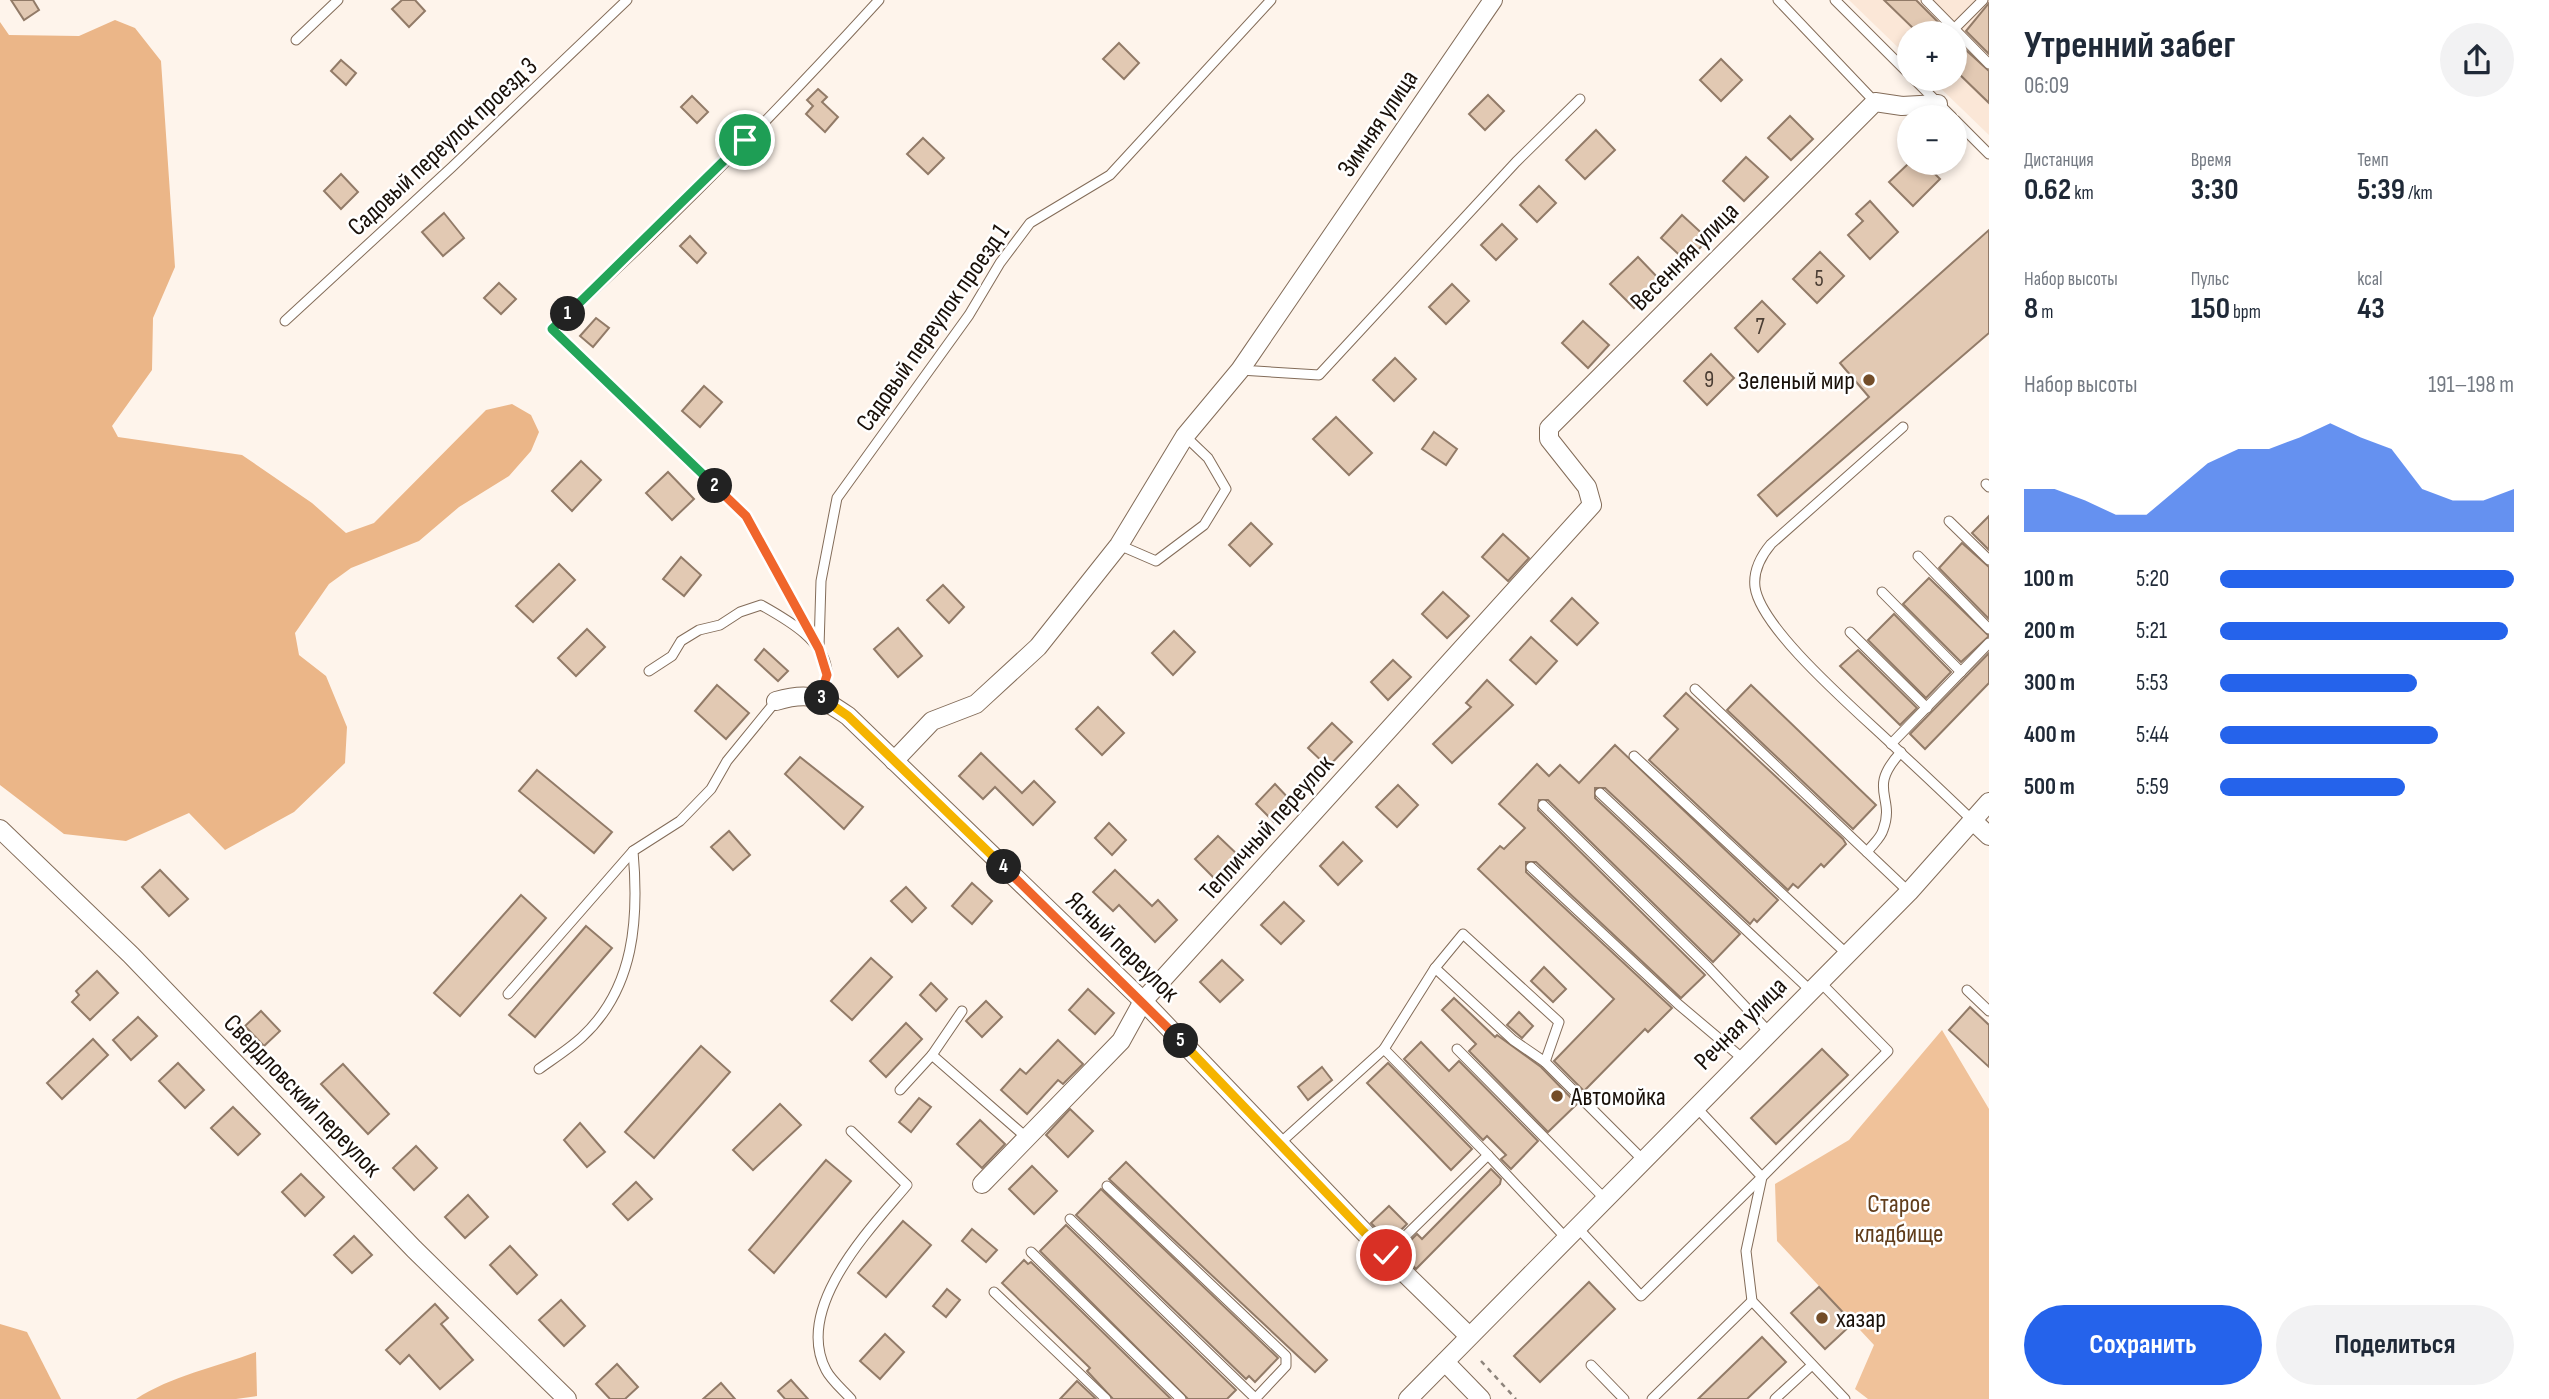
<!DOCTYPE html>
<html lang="ru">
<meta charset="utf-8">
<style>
body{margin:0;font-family:"Sofia Sans Condensed",sans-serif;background:#f2f2f3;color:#1f2937;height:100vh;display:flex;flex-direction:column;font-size:26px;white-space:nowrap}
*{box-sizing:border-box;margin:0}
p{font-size:23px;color:#747a83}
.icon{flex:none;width:38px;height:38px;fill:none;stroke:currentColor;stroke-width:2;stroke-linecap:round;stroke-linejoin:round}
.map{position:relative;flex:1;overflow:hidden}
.details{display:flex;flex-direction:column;background:#fff;width:560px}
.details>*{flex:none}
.buttons{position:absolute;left:1897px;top:21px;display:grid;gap:14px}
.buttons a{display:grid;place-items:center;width:70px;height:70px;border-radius:50%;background:#fff;box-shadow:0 4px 10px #0003;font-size:35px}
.pin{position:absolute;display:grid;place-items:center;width:60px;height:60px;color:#fff;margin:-30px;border:4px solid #fff;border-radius:50%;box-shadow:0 2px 7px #0007}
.km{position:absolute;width:35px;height:35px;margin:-18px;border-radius:50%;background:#222;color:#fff;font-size:19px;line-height:35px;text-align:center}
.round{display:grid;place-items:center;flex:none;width:74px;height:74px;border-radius:37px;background:#f2f2f3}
.head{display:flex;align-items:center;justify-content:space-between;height:119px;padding:0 35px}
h1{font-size:38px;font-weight:700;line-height:52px}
.metrics{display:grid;grid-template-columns:repeat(3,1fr);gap:10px;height:119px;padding:7px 35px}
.metrics div{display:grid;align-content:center}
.metrics b{font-size:30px;font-weight:700}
.metrics small{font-size:19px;font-weight:400}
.metrics p{font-size:19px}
.chart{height:196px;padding:14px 35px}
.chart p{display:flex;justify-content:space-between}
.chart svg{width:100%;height:126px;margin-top:7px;fill:#2563eb;opacity:.7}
.action{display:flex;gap:14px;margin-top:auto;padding:14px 35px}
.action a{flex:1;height:80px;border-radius:42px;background:#2563eb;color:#fff;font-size:28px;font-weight:700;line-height:80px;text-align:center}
.action a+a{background:#f2f2f3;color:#1f2937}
ul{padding:0 35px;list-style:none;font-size:23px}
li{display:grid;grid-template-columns:112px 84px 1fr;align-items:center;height:52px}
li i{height:18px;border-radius:9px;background:#2563eb}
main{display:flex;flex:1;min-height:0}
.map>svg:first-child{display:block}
.built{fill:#fbe7d7}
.green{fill:#f0c29a}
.forest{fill:#ebb688}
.building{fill:#e2c9b3;stroke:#927b68;stroke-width:2}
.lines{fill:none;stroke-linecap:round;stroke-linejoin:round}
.service-casing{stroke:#836c59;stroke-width:11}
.minor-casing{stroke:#836c59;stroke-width:20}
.path{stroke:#8d847c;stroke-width:2.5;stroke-dasharray:5 5;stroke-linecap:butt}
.service{stroke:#fff;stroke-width:9}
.minor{stroke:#fff;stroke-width:18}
.split-1-casing{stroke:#fff;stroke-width:14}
.split-2-casing{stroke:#fff;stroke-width:14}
.split-3-casing{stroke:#fff;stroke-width:14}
.split-4-casing{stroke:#fff;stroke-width:14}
.split-5-casing{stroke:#fff;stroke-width:14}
.split-6-casing{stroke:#fff;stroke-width:14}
.split-1{stroke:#22a559;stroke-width:9}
.split-2{stroke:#22a559;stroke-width:9}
.split-3{stroke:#f0652b;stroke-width:9}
.split-4{stroke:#f5b400;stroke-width:9}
.split-5{stroke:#f0652b;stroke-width:9}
.split-6{stroke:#f5b400;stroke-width:9}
.poi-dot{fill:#734d29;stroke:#fff;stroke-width:2.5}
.labels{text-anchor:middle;stroke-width:5;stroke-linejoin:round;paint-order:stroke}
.number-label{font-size:23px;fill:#4b3e34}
.street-label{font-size:26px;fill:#191009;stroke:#fff}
.poi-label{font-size:26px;fill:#191009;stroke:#fff;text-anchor:start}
.park-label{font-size:26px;fill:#613d1b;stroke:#fff}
</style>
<main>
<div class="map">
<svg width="1989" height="1399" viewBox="0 0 1989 1399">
<rect width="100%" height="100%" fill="#fef4eb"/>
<polygon class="built" points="1849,0 1989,0 1989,135 1931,79 1955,79 1955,33 1909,33 1909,58"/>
<polygon class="green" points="1942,1030 1989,1109 1989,1399 1868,1399 1855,1389 1874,1345 1777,1241 1775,1184 1849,1140"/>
<g class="forest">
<polygon points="115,20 135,28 161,61 175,267 153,318 152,370 112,426 118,437 242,455 312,503 346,533 374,523 486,410 512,404 531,415 539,432 531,451 509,476 459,507 419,541 351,568 329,584 295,633 299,655 326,676 347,727 345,763 294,812 225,850 189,813 126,841 64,834 0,785 0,22 9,35 79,36"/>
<polygon points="0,1324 27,1332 61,1399 0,1399"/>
<path d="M256 1352 257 1396 236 1399H136C171 1376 216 1367 256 1352Z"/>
</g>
<g class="building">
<polygon points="11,0 33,0 39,10 24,20"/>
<polygon points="402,0 415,0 425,11 409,27 392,9"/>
<polygon points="1884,0 1916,0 1949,33 1918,33"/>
<polygon points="1989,3 1989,54 1966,31"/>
<polygon points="1956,41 1989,71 1989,103 1955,70"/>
<polygon points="1119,43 1139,63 1124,79 1103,59"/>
<polygon points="1721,59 1742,80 1721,101 1700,80"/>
<polygon points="341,60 356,73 346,85 331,71"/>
<polygon points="818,89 827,97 822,102 838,117 825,132 806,114 813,106 807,100"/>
<polygon points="1488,95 1504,111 1485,130 1469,114"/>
<polygon points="692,96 708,112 697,123 681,107"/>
<polygon points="1790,116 1813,139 1791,160 1768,138"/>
<polygon points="1596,130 1615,150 1585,179 1566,160"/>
<polygon points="923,138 944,158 928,174 907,154"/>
<polygon points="1746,157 1768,177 1744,201 1723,181"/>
<polygon points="1909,163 1924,163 1940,179 1913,206 1889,182"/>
<polygon points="341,174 358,192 341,209 324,191"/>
<polygon points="1539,186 1556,203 1537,222 1520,205"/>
<polygon points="1870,201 1898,232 1870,259 1848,235 1863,221 1856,214"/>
<polygon points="444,213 464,238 443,256 422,232"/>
<polygon points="1682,215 1708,239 1687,262 1661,238"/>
<polygon points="1502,224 1517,239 1496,260 1481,245"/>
<polygon points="1989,230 1989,333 1777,516 1758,495 1869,397 1840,363"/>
<polygon points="690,236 706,253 697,263 680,246"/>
<polygon points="1820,252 1844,276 1817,303 1793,279"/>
<polygon points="1638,257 1661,281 1634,308 1610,284"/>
<polygon points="499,283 516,299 501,314 484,298"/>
<polygon points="1452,284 1469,301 1446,324 1429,307"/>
<polygon points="1762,301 1785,324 1758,352 1735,328"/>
<polygon points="596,318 609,328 593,347 580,336"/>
<polygon points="1583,321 1609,345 1588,368 1562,343"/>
<polygon points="1711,354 1734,378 1707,405 1684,381"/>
<polygon points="1395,358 1416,379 1394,401 1373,380"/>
<polygon points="704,386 722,402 700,427 682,411"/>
<polygon points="1336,417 1372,453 1349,475 1313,439"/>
<polygon points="1434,432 1457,449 1446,465 1422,449"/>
<polygon points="581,461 601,480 572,511 552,491"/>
<polygon points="668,472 694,499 672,520 646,493"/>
<polygon points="1989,516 1989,550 1972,533"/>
<polygon points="1251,523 1272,544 1250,566 1229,545"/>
<polygon points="1503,534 1529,558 1508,581 1482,557"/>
<polygon points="1962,543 1989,567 1989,619 1939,568"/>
<polygon points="681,557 701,575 684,596 663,579"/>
<polygon points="559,564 575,580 533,622 516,606"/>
<polygon points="1929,578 1989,636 1961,662 1903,604"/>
<polygon points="943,585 964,607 949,623 927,600"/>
<polygon points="1443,592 1469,616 1447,638 1422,614"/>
<polygon points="1572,598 1598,623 1577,645 1551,621"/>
<polygon points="1894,614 1951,672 1926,698 1868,640"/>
<polygon points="898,628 922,656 898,677 874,649"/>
<polygon points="587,629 605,647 576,676 558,658"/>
<polygon points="1174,631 1195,652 1173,675 1152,653"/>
<polygon points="1531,637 1557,661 1536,684 1510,660"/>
<polygon points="764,649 788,671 778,681 755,660"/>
<polygon points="1858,650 1917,708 1900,725 1840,666"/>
<polygon points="1989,653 1989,683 1925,749 1910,734"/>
<polygon points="1393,660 1411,677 1388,700 1371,682"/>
<polygon points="1487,680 1513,705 1452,763 1433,744 1471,707 1466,703"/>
<polygon points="717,685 749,713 726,739 695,711"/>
<polygon points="1751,685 1876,805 1853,829 1727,710"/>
<polygon points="1686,693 1843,839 1846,844 1824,867 1821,864 1798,888 1793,884 1788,890 1649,760 1678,729 1664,716"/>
<polygon points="1098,707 1124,733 1102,755 1076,729"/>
<polygon points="1332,723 1352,742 1328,767 1308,748"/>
<polygon points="1615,745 1778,900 1757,922 1754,919 1750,924 1605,788 1595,788 1595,798 1740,934 1713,962 1548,800 1539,800 1538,810 1705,975 1681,998 1536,862 1526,862 1526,872 1672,1008 1648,1032 1645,1029 1584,1091 1554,1061 1614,999 1478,869 1500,846 1504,849 1525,828 1499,804 1537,764 1549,776 1560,765 1579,783"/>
<polygon points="981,753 1022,793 1034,781 1055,802 1033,825 995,787 983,799 959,776"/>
<polygon points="800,757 863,807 844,829 785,774"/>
<polygon points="537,770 612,832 594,853 519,791"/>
<polygon points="1275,784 1293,803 1274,822 1256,804"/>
<polygon points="1398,785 1418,805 1397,827 1376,807"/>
<polygon points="1109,823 1126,840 1112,855 1095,838"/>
<polygon points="729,831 750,855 733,870 711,847"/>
<polygon points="1218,836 1239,856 1216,880 1195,859"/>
<polygon points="1343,842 1362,861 1338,885 1320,866"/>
<polygon points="160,870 188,899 169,916 142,887"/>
<polygon points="1115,870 1152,906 1158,900 1177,920 1155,942 1119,905 1113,911 1093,892"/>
<polygon points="972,883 992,901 972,924 952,906"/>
<polygon points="906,887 926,908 912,922 891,901"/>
<polygon points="521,895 546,918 460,1016 434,993"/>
<polygon points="1284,902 1304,921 1281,944 1261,925"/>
<polygon points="586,926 612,948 535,1037 509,1015"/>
<polygon points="871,958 892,977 852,1020 831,1001"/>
<polygon points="1222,960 1243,980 1220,1002 1200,982"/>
<polygon points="1544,967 1566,989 1553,1002 1531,981"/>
<polygon points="97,971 118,993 90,1020 72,1002 79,995 76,991"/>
<polygon points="931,983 947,999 936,1011 920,995"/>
<polygon points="1088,989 1114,1013 1095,1034 1069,1010"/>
<polygon points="1454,998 1495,1037 1497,1035 1541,1067 1577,1104 1548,1132 1469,1051 1476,1044 1442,1010"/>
<polygon points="986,1001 1002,1017 982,1037 966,1021"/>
<polygon points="1970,1007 1989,1025 1989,1067 1949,1030"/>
<polygon points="261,1011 280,1031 264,1046 245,1026"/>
<polygon points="1519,1012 1533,1026 1522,1038 1507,1025"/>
<polygon points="138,1017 157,1036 131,1060 113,1040"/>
<polygon points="906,1023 922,1039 886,1077 870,1061"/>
<polygon points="93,1039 108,1055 62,1099 47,1083"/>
<polygon points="1058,1040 1083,1064 1063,1084 1058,1080 1027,1114 1001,1090 1020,1069 1026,1074"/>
<polygon points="1421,1042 1449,1071 1459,1061 1538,1141 1511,1169 1501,1159 1506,1155 1487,1136 1483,1140 1404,1059"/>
<polygon points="701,1046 730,1072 654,1158 625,1132"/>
<polygon points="1822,1049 1848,1075 1776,1144 1751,1118"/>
<polygon points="178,1063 204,1090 185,1108 159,1081"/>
<polygon points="1388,1063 1472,1149 1451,1170 1367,1083"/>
<polygon points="343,1064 389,1114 368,1134 321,1084"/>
<polygon points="1322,1067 1332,1080 1308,1100 1298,1087"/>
<polygon points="919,1098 931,1107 911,1132 899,1122"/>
<polygon points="780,1104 801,1125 753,1170 733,1150"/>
<polygon points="233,1107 260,1134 238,1155 211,1128"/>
<polygon points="1070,1109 1093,1131 1068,1157 1046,1135"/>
<polygon points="980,1120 1005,1144 982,1168 957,1144"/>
<polygon points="580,1123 605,1152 587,1167 564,1140"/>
<polygon points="416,1146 437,1168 414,1190 393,1168"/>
<polygon points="826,1160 851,1181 774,1273 749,1250"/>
<polygon points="1126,1162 1327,1360 1315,1372 1109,1179"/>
<polygon points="1032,1166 1057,1191 1034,1214 1009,1189"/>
<polygon points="1491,1169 1501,1179 1500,1184 1416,1269 1399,1252 1417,1234 1422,1239"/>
<polygon points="301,1174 324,1197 305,1216 282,1192"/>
<polygon points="636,1182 652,1199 628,1220 613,1204"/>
<polygon points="1101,1189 1278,1358 1255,1382 1249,1376 1246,1379 1076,1215"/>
<polygon points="468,1195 488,1217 465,1238 445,1217"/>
<polygon points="1389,1206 1407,1224 1389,1242 1371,1223"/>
<polygon points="903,1221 931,1245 886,1297 858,1273"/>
<polygon points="1066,1225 1236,1390 1227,1399 1188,1399 1040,1251"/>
<polygon points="972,1229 997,1250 986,1262 962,1241"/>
<polygon points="354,1236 372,1255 352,1273 334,1255"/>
<polygon points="510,1246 537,1275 517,1294 490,1265"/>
<polygon points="1024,1260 1028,1264 1031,1262 1171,1399 1113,1399 1087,1371 1090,1368 1002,1283"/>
<polygon points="1589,1282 1615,1309 1540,1382 1514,1356"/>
<polygon points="1819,1287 1853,1323 1825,1349 1791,1313"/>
<polygon points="947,1289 960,1300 946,1317 933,1306"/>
<polygon points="561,1300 585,1326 564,1346 539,1320"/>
<polygon points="435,1304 448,1318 441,1324 473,1360 440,1389 409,1355 400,1364 386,1350"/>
<polygon points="885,1334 904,1352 880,1379 860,1361"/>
<polygon points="1762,1337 1786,1362 1747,1399 1698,1399"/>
<polygon points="617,1364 638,1387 625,1399 610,1399 596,1384"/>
<polygon points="791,1380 808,1399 785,1399 778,1391"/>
<polygon points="1077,1381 1096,1399 1060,1399"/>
<polygon points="721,1383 735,1399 703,1399"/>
</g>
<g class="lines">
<defs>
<g id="service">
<polyline points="1778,0 1875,102"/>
<polyline points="1835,0 1909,74"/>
<polyline points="1926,0 1989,64"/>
<polyline points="1954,29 1983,0"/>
<polyline points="296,40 338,0"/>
<polyline points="1914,79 1952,117"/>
<polyline points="1955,120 1989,154"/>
<polyline points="285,321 452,167 627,0"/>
<polyline points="1240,370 1319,375 1516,162 1580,99"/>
<path d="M1903 427 1771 544C1761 556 1753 570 1755 587 1761 632 1869 721 1902 754 1926 776 1949 798 1972 820"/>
<polyline points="1986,484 1989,487"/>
<polyline points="1949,521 1989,560"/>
<polyline points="1119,545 1156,561 1204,525 1226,489 1208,458 1185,436"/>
<polyline points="1918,556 1989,629"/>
<polyline points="1882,592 1961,672"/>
<polyline points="1850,632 1927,708"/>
<polyline points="819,647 821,581 837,498 969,315 1000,263 1030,223 1110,175 1271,0"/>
<path d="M819 649 746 516 552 329C666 225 775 114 879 0"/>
<path d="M649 671 672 656 681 641 699 630 720 625 740 612 761 605C786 619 828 642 827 675 826 682 822 690 820 697"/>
<polyline points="1695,689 1909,892"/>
<polyline points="1891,744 1989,643"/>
<polyline points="1634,756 1847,954"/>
<polyline points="1600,793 1810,990"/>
<polyline points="1543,805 1708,967 1769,1032"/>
<path d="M1867 852C1872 845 1881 838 1883 830 1896 796 1866 790 1901 752"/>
<polyline points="1531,867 1678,1004 1742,1058"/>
<polyline points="1435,968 1463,934 1559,1022 1545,1062"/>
<polyline points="1819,981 1888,1051 1762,1177 1746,1251 1752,1301 1845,1399"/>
<polyline points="1967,990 1989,1011"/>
<polyline points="508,994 633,851"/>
<polyline points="1384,1049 1488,1155 1386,1255"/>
<polyline points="1457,1049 1604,1198"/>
<polyline points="932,1055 962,1011"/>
<path d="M539 1069C553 1059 569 1049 582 1037 635 988 639 918 633 851L680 821 711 789 727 761 776 701"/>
<polyline points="900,1090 932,1055 1027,1138"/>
<polyline points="1279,1144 1384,1049 1435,968 1513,1040 1545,1062 1642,1159"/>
<polyline points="1488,1155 1565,1237"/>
<polyline points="1107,1186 1286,1356 1286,1366 1255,1399"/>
<polyline points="1070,1219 1256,1399"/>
<polyline points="1576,1226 1641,1296 1762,1177 1696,1107"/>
<polyline points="1031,1252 1181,1399"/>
<polyline points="994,1292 1106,1399"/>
<polyline points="1591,1365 1624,1399"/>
<path d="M851 1399C843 1390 831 1380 826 1370 793 1307 871 1228 907 1185L851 1131"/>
<polyline points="1652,1399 1752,1301"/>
<polyline points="1775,1399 1812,1365"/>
</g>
<g id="minor">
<path d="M776 701C810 691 820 697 848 716L1143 1001 1386 1255 1469 1336"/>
<polyline points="894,761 932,721 976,704 1038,647 1119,545 1185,436 1240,370 1493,0"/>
<polyline points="1972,820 1989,836"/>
<polyline points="0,829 131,955 414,1249 567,1399"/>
<polyline points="982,1184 1121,1041 1143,1001 1592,505 1587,487 1549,439 1549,428 1875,102 1902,106 1938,104"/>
<polyline points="1445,1362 1481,1399"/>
<polyline points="1408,1399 1909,892 1989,802"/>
</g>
</defs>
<use href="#service" class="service-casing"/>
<use href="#minor" class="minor-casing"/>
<polyline class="path" points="1481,1361 1516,1399"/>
<use href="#service" class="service"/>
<use href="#minor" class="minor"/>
</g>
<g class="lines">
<defs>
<polyline id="split-1" points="568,314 745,140"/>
<polyline id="split-2" points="568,314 552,329 715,486"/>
<polyline id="split-3" points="715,486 746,516 819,649 827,675 820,697 822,698"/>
<polyline id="split-4" points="822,698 848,716 1004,867"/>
<polyline id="split-5" points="1004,867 1181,1041"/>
<polyline id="split-6" points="1181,1041 1386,1255"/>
</defs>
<use href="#split-1" class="split-1-casing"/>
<use href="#split-2" class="split-2-casing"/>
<use href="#split-3" class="split-3-casing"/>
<use href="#split-4" class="split-4-casing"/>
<use href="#split-5" class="split-5-casing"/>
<use href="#split-6" class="split-6-casing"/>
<use href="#split-1" class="split-1"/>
<use href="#split-2" class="split-2"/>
<use href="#split-3" class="split-3"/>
<use href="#split-4" class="split-4"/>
<use href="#split-5" class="split-5"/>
<use href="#split-6" class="split-6"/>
</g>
<g class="poi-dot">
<circle cx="1869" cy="380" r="7"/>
<circle cx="1557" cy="1096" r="7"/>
<circle cx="1822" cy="1318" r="7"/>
</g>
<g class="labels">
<g class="number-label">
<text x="1819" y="286">5</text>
<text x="1760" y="334">7</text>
<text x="1709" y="387">9</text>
</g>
<g class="street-label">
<text transform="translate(1377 123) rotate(-56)" y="9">Зимняя улица</text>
<text transform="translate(442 146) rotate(-43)" y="9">Садовый переулок проезд 3</text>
<text transform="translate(1684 256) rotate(-45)" y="9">Весенняя улица</text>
<text transform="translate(932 327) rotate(-55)" y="9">Садовый переулок проезд 1</text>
<text transform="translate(1266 827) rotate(-48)" y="9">Тепличный переулок</text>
<text transform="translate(1123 946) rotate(44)" y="9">Ясный переулок</text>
<text transform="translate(1740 1023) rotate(-45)" y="9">Речная улица</text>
<text transform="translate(303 1095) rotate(46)" y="9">Свердловский переулок</text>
</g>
<g class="poi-label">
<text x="1855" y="389" text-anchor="end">Зеленый мир</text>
<text x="1571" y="1105">Автомойка</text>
<text x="1836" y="1327">хазар</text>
</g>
<g class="park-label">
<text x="1899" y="1212">Старое<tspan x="1899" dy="30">кладбище</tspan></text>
</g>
</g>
</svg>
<div class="buttons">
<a>+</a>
<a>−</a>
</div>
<div class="pin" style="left:745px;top:140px;background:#1e9e55"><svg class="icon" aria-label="arrive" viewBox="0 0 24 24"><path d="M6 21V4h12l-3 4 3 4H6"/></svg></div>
<div class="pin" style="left:1386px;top:1255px;background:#d93025"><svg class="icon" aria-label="check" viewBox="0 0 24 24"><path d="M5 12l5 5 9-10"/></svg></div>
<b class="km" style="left:568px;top:314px">1</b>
<b class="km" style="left:715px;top:486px">2</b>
<b class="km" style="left:822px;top:698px">3</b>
<b class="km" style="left:1004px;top:867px">4</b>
<b class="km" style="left:1181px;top:1041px">5</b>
</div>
<section class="details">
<div class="head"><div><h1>Утренний забег</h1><p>06:09</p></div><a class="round"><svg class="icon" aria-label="share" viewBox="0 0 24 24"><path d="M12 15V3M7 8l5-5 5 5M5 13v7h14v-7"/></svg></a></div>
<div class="metrics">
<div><p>Дистанция</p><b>0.62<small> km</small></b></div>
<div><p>Время</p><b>3:30</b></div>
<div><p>Темп</p><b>5:39<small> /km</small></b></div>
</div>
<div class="metrics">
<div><p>Набор высоты</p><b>8<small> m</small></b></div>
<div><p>Пульс</p><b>150<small> bpm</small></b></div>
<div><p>kcal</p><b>43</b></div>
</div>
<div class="chart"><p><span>Набор высоты</span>191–198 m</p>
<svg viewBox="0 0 160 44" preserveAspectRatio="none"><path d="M0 44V29L10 29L20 33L30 38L40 38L50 29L60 20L70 15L80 15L90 11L100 6L110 11L120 15L130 29L140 33L150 33L160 29V44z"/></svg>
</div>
<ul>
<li><b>100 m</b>5:20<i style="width:100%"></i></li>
<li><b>200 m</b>5:21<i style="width:98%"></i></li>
<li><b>300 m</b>5:53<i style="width:67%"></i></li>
<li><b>400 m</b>5:44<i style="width:74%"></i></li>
<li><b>500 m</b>5:59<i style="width:63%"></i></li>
</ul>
<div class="action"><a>Сохранить</a><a>Поделиться</a></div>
</section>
</main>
